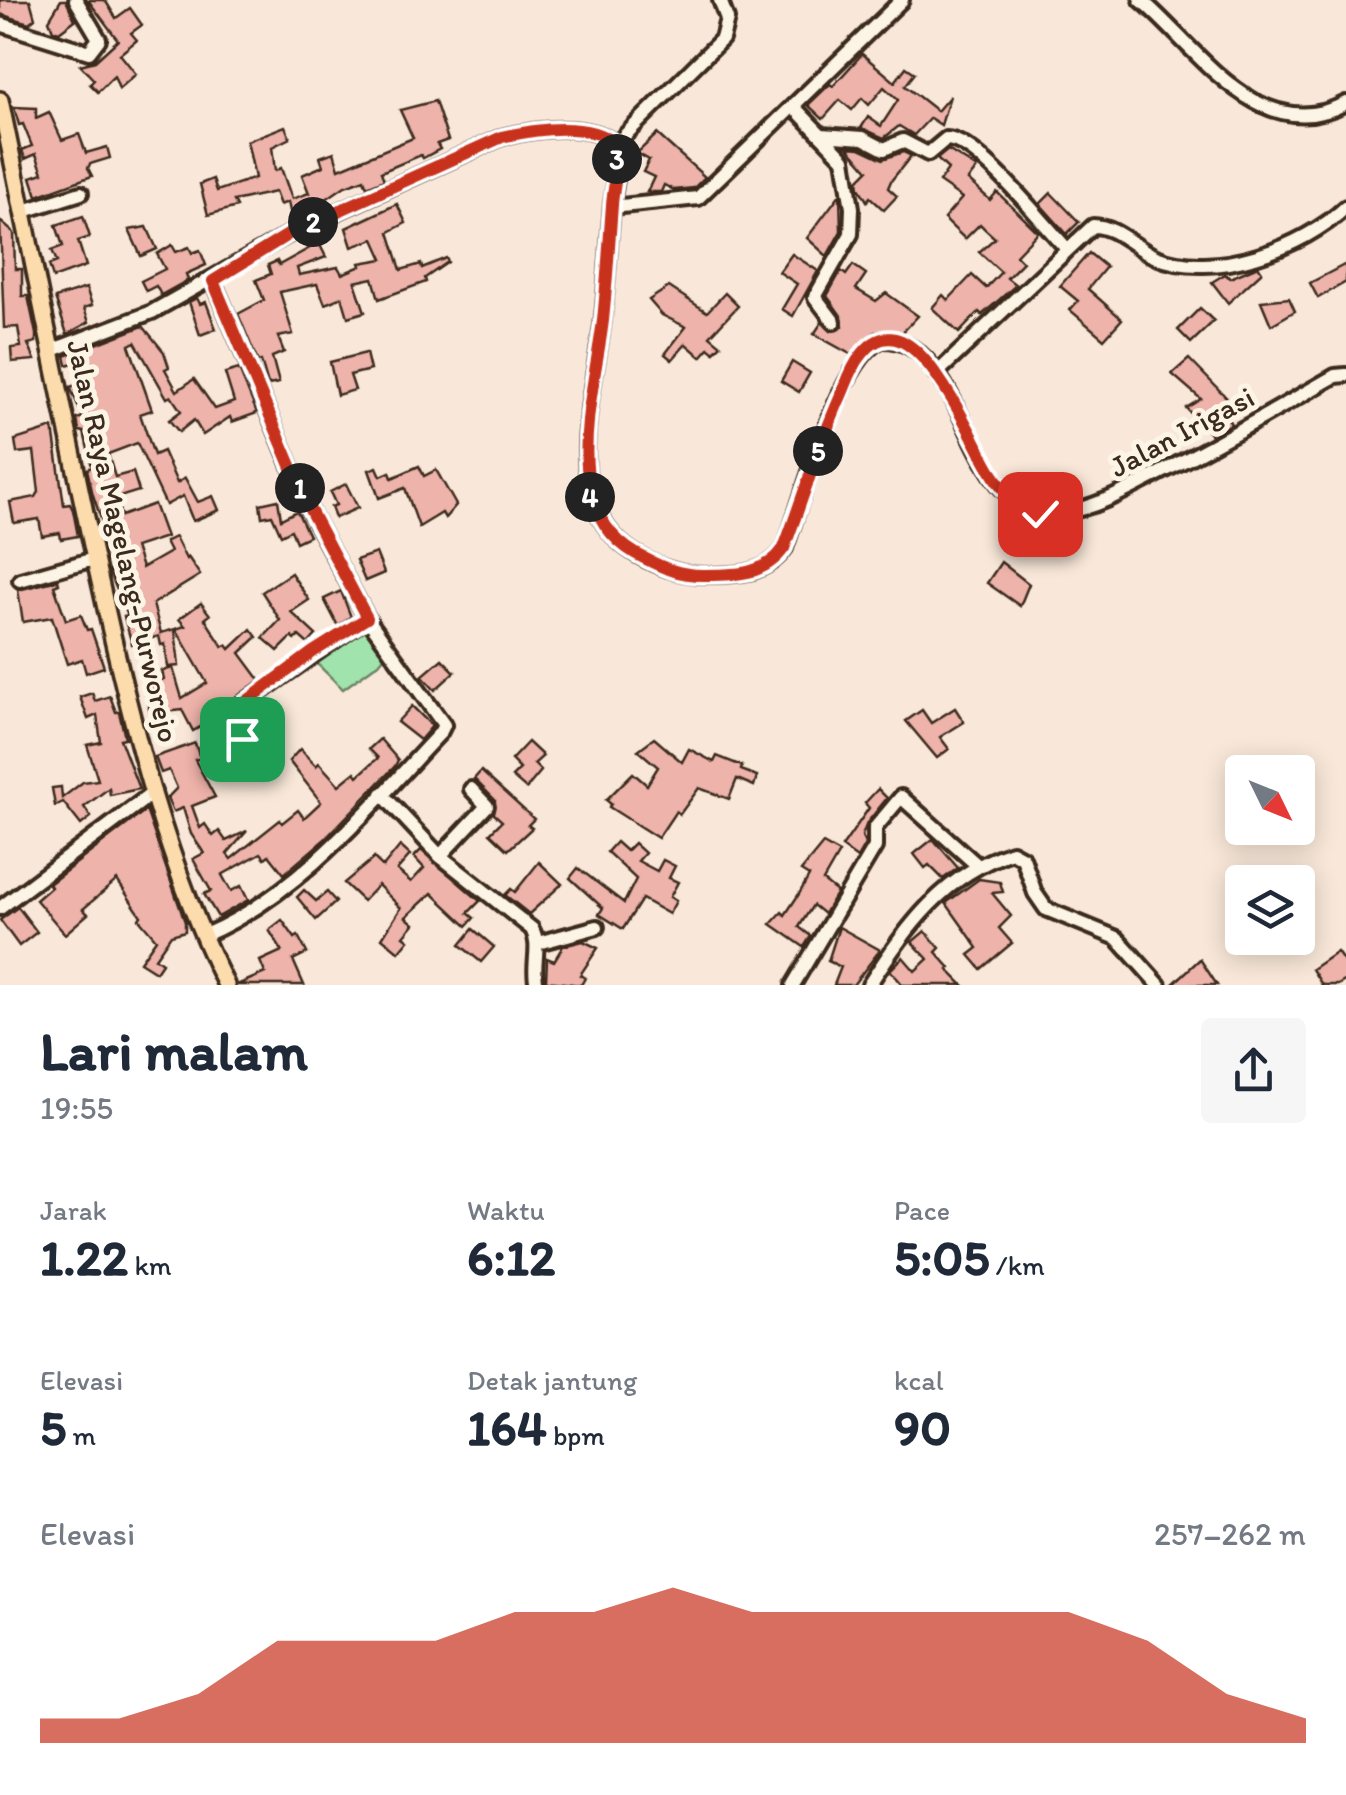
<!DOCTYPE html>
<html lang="id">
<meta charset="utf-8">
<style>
body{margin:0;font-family:Itim,sans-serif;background:#f6f6f7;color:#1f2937;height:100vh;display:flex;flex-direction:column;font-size:38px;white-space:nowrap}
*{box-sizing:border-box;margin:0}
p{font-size:32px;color:#747a83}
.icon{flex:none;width:55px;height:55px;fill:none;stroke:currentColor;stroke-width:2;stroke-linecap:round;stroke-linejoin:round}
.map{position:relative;height:985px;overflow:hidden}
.panel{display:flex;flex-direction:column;background:#fff;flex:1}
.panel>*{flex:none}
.needle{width:65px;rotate:133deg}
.controls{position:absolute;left:1225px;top:755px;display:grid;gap:20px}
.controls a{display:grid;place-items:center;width:90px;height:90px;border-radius:10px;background:#fff;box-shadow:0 5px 25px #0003;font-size:50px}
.pin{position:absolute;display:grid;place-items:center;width:85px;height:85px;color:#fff;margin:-42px;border-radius:20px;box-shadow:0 5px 15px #0006}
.km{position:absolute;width:50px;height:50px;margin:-25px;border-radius:50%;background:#222;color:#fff;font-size:28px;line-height:50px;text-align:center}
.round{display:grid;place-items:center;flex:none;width:105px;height:105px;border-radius:10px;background:#f6f6f7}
.summary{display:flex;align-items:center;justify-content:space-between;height:170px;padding:0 40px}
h1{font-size:55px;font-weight:700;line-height:75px}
.figures{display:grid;grid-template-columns:repeat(3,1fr);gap:15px;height:170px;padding:10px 40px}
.figures div{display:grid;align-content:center}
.figures b{font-size:50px;font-weight:700}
.figures small{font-size:28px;font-weight:400}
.figures p{font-size:28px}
.chart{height:280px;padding:20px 40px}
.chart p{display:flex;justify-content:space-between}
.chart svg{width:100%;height:180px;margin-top:10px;fill:#c8321e;opacity:.7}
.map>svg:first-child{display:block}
.green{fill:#a1e3ad;stroke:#6e8666;stroke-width:2.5}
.building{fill:#eeb3ab;stroke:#3b2a1e;stroke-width:2.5}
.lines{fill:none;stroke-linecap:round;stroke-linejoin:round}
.minor-casing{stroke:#3b2a1e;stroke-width:20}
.major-casing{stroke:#3b2a1e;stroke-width:22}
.minor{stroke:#fcf5e5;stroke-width:12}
.major{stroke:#fcdcac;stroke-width:15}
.route-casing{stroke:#fff;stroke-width:20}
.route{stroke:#c8321e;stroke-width:12}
.labels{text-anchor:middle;stroke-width:10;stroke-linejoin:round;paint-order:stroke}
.street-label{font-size:30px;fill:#3b2a1e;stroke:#fcf5e5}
</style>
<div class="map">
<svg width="1346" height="985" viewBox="0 0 1346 985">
<rect width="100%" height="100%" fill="#f9e8d9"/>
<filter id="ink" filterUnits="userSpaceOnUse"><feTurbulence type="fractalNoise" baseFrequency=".01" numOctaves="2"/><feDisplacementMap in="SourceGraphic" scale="20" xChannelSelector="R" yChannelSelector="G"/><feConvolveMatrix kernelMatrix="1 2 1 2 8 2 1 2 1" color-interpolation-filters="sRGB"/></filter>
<g filter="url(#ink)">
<polygon class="green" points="367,625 388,652 379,663 343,689 315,662"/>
<g class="building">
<polygon points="0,0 30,0 35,18 29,23 0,14"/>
<polygon points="61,0 66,0 75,20 59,32 53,30 49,20"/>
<polygon points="88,0 105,0 116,18 130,8 142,25 131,33 137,40 120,54 136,74 119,89 114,76 98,92 90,84 94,80 80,65 95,61 118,40"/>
<polygon points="862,54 895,82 906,67 915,73 905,86 937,111 950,96 941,125 930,118 914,135 899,126 884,138 861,128 868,117 881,126 898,100 884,87 869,105 862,98 852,110 840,100 823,119 808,105 830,84 833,86"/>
<polygon points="435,101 448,140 437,144 440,149 423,158 421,155 381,172 384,180 367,187 364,179 345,186 297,219 292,220 288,202 280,205 275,192 234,201 237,207 208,215 200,184 213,179 217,191 255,178 247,141 285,126 290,138 272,147 275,171 281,168 292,199 309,193 302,175 323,166 320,157 334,152 339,169 413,138 400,110"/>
<polygon points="14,107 36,108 36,118 49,112 62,140 79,134 86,153 107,147 110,158 90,164 88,168 92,176 37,196 31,177 43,173 36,154 25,159 22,150 32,146 23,124 19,125"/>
<polygon points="657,134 705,177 694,188 674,190 664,185 661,192 647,192 654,177 643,172 649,160 637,153"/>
<polygon points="848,147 860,148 883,159 903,152 911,156 891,181 888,188 897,196 884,210 870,197 867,201 859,188 858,180 868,170"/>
<polygon points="948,150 977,168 968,180 990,200 997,192 1038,232 1016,255 1023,262 1007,278 1016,285 982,315 979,312 959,333 932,308 943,295 948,300 972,275 986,288 1001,272 979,252 995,238 986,230 980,224 965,239 944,219 962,198 939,182 948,169 937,159"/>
<polygon points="1051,193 1079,222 1067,234 1040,204"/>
<polygon points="840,194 841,231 827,256 807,238"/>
<polygon points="397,204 406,223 389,232 401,270 421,264 422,268 446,258 448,262 425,278 426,282 379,299 373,278 355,282 365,312 348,317 342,297 325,304 317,284 280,292 293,334 278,337 284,352 272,357 279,383 268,385 261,361 258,362 238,314 264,300 256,280 271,274 268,265 277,261 279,265 319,243 326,257 297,268 299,275 338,267 342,274 361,266 360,263 383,259 374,239 352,247 346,228"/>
<polygon points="83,216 90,237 78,241 86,266 53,278 49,265 57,262 52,250 63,246 56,225"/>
<polygon points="0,221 14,233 15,269 22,269 22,296 28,296 36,334 36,342 28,344 35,360 12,362 11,348 21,347 18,327 4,328"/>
<polygon points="147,227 157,249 141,256 129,230"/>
<polygon points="172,245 176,252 189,247 192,253 200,250 206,265 186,274 188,280 161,295 156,286 146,291 141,281 165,269 157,254"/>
<polygon points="1089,253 1106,267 1088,289 1122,319 1104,339 1070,310 1078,301 1060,286"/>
<polygon points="792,254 818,271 793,316 782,309 797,284 779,272"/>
<polygon points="1346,264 1346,282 1318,298 1310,283"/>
<polygon points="853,265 866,274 856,289 876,301 886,293 918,316 901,334 875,332 852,355 814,334 822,322 831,331 843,327 842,317 827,296 841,271 846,275"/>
<polygon points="1258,266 1262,272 1228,303 1212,282 1225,274 1230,278"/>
<polygon points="669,287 707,312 725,293 738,306 710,336 721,345 714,352 709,348 701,357 686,344 672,360 665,354 686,327 662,315 649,300"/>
<polygon points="86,288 92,305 84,308 89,322 67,334 55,298"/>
<polygon points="197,298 200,304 206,302 216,329 200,335 189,302"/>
<polygon points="1289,298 1295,311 1271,325 1261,301"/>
<polygon points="1200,308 1214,321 1191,343 1178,330"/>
<polygon points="143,326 164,352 169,367 165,369 177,391 194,379 215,409 234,402 225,373 239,369 257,413 232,422 230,417 203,435 194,420 179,432 169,420 181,411 171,396 167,398 135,342 129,345 152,410 140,414 154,455 163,451 177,483 185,478 198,502 213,496 219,510 193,521 183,496 166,505 137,443 108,454 115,477 133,472 139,491 116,498 121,516 154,504 166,537 135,547 142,568 170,552 165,542 175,537 186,559 188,557 200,575 153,604 161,633 175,629 179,666 168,667 165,644 161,645 159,636 132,644 124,617 128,616 109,571 117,567 93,495 87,469 92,467 84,432 79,431 77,419 83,417 70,387 79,384 73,363 67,365 65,356"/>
<polygon points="366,353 370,370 350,375 355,390 337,395 330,362"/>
<polygon points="1189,359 1227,398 1219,403 1231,424 1211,435 1186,408 1201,399 1172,374"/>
<polygon points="792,362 810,373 799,392 781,381"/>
<polygon points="53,428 64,505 70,504 73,510 78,536 61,539 60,533 42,536 39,519 14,523 10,502 36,497 39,492 34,451 17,453 15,440"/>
<polygon points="419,466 424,476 436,470 456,505 445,518 442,513 419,527 405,488 379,498 369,470 377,467 381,476 390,472 392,478"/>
<polygon points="346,484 358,508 335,518 331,507 336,505 330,492"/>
<polygon points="278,500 281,519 297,511 309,536 296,542 291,530 281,535 272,515 262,517 260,504"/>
<polygon points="376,553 384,573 365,581 356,560"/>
<polygon points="1001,562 1029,584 1020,606 987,583"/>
<polygon points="291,573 309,600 291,612 316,635 308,644 299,636 295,640 292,637 278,651 263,638 280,620 262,592"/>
<polygon points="58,580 59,584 54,586 66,620 81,615 87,630 91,629 104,667 86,673 82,659 67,664 52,617 23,622 18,590"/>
<polygon points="341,591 351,617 338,626 324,599"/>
<polygon points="201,603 210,615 205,619 223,647 227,645 230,649 251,629 257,637 240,653 260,680 229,702 223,714 193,731 182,710 150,714 145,684 164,679 162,671 173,668 182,698 207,683 176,629 185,626 179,619"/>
<polygon points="442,659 455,672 435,690 422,676"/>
<polygon points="92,693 95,701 110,696 116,712 119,712 125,738 120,739 139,789 110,795 109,788 84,807 91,817 81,825 63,802 55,806 52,788 61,787 62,798 83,782 98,780 87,745 101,742 97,715 88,719 80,697"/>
<polygon points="412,706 432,726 420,740 397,722"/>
<polygon points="955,708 964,722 940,737 949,749 937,758 906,721 922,710 931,723"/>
<polygon points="654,738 682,762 689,749 714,762 717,756 742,766 741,770 757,776 754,786 737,779 729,799 699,788 680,814 676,811 658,838 609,807 611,804 606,800 633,773 647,785 658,767 638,750"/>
<polygon points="380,739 398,760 395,766 325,839 284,874 269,855 265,858 261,853 222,875 231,891 241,886 248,900 218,917 204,894 211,891 193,859 204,853 191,834 183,808 173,812 167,798 177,788 169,770 161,773 155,757 195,743 200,758 195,760 215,797 192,806 200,828 205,824 213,836 219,831 226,841 247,831 227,854 231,859 280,820 282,823 298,810 304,818 321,802 289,761 300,749 316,766 319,763 339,785 355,772 358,776 378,758 369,749"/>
<polygon points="528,742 543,756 534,764 541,771 526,789 512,777 520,769 511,760"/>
<polygon points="481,771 534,819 528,825 532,828 508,850 490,833 502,821 494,814 495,800 474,779"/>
<polygon points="878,789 887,798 867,823 862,836 865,844 857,858 842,847 869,808 865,803"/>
<polygon points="146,810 185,922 185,931 171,935 155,958 162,963 156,972 140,962 156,939 139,919 141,916 117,880 83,909 88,914 65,934 36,900 51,887 49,884"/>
<polygon points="933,839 958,868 943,879 929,865 925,868 914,854"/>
<polygon points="616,842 626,851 634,843 645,853 638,861 657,871 663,860 675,866 669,878 678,882 670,897 676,901 669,914 642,899 623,929 599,914 603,908 570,878 578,868 624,903 636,879 607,852"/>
<polygon points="823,844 839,853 823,881 837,892 824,914 813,905 799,927 811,936 804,947 771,924 782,912 785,915 799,894 809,876 801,871"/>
<polygon points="400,846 410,855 397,870 411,882 424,868 414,857 421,850 480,901 468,913 474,918 467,926 432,893 406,917 414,924 404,936 409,940 399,952 382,938 401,908 378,885 363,901 344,883 374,858 383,867"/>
<polygon points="539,862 562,884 529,914 505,895 511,889 515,892"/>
<polygon points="979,879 1000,882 1003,892 992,893 1011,916 999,928 1012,943 981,969 969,955 978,948 946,903"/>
<polygon points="304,890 316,901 327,892 336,902 316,920 297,897"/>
<polygon points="18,907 37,932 19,946 0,920"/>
<polygon points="282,920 295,938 298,936 307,953 293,960 304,985 237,985 265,973 260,961 282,951 269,930"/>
<polygon points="839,927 880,950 853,985 834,985 841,967 828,961"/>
<polygon points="473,929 494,947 481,962 460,945"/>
<polygon points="925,931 940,948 936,952 950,968 948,970 963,985 903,985 890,970 903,957 915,971 928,959 912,942"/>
<polygon points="583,941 598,948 580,975 585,978 581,985 546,981 547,958 554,961 563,946"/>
<polygon points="1337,952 1346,965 1346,980 1338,985 1322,985 1312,969"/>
<polygon points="1200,959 1217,985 1172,985"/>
</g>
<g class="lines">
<defs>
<g id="minor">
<path d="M720 0 727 19 722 39 616 144C621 163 614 186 612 205 609 242 607 280 603 318 594 398 553 514 645 559 664 569 682 575 703 575 735 575 765 576 785 548 802 501 838 361 881 340 969 335 963 526 1061 513 1097 508 1129 489 1160 473 1220 443 1277 409 1335 376L1346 375"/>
<path d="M1141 0C1197 47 1260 149 1346 103"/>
<polyline points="0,24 89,52 99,39 76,0"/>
<polyline points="793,106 844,159 852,208 851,234 815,297 834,322"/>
<path d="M821 135 863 138 884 149 903 141 928 154 946 139C978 139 1043 224 1067 249"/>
<polyline points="612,207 698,198 902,0"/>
<polyline points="24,211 81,193"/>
<path d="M53 350 152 312 295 231 502 137C536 129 588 121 616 144"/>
<path d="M936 374 1093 226C1116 226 1135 248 1156 257 1214 281 1303 248 1346 207"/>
<polyline points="20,580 94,559"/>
<polyline points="234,745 244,735 233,715 235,710 367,618"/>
<path d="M382 794 440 856 532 929C542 947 531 966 537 985"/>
<polyline points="440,856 487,806 471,789"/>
<polyline points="0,908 154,792"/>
<path d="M205 935C300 894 370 807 440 733L444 725 367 618 309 509 213 281"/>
<polyline points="538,943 597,927"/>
<polyline points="793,985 875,847 875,828 901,797 977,865"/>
<path d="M869 985C905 928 946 873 1012 852L1023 858 1035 893 1046 909 1117 938 1159 985"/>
</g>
<path id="major" d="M0 100C35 268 67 436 105 604 133 730 168 868 226 985"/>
</defs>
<use href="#minor" class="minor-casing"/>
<use href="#major" class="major-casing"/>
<use href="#minor" class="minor"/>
<use href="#major" class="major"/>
</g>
</g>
<g class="lines" filter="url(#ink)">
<defs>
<path id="route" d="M242 739 235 710 313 652 367 618 309 508 213 281 294 231 502 137C536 129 588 121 616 144 621 163 613 186 612 205 609 244 607 282 603 320 594 397 554 515 644 558 663 568 680 575 702 575 734 575 765 576 784 548 803 498 818 447 840 398 846 385 851 368 860 357 913 282 975 453 998 482 1009 497 1022 507 1040 514"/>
</defs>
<use href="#route" class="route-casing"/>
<use href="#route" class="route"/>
</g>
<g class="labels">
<g class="street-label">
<text transform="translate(1182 432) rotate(-28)" y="10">Jalan Irigasi</text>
<text transform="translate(123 541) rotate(77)" y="10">Jalan Raya Magelang-Purworejo</text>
</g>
</g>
</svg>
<div class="controls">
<a><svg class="needle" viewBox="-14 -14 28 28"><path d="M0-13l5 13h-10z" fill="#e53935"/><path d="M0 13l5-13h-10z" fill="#747a83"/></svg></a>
<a><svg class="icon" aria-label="layers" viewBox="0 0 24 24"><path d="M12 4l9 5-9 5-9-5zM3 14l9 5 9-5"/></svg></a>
</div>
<div class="pin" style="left:242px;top:739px;background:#1e9e55"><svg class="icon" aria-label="arrive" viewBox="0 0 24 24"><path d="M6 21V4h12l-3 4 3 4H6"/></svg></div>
<div class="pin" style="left:1040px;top:514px;background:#d93025"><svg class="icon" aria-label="check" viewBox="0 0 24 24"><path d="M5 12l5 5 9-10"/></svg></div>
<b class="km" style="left:300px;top:488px">1</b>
<b class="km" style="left:313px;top:222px">2</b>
<b class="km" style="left:617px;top:159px">3</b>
<b class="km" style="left:590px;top:497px">4</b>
<b class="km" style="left:818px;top:451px">5</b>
</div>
<section class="panel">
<div class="summary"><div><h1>Lari malam</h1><p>19:55</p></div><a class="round"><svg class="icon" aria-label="share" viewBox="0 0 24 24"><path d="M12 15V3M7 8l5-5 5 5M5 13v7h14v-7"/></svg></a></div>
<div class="figures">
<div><p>Jarak</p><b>1.22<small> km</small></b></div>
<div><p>Waktu</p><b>6:12</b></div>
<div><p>Pace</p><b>5:05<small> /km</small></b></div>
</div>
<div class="figures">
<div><p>Elevasi</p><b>5<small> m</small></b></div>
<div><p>Detak jantung</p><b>164<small> bpm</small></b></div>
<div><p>kcal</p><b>90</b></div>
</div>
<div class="chart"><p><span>Elevasi</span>257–262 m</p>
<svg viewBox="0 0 160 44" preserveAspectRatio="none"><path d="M0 44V38L10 38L20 32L30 19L40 19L50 19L60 12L70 12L80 6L90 12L100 12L110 12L120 12L130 12L140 19L150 32L160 38V44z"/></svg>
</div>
</section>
